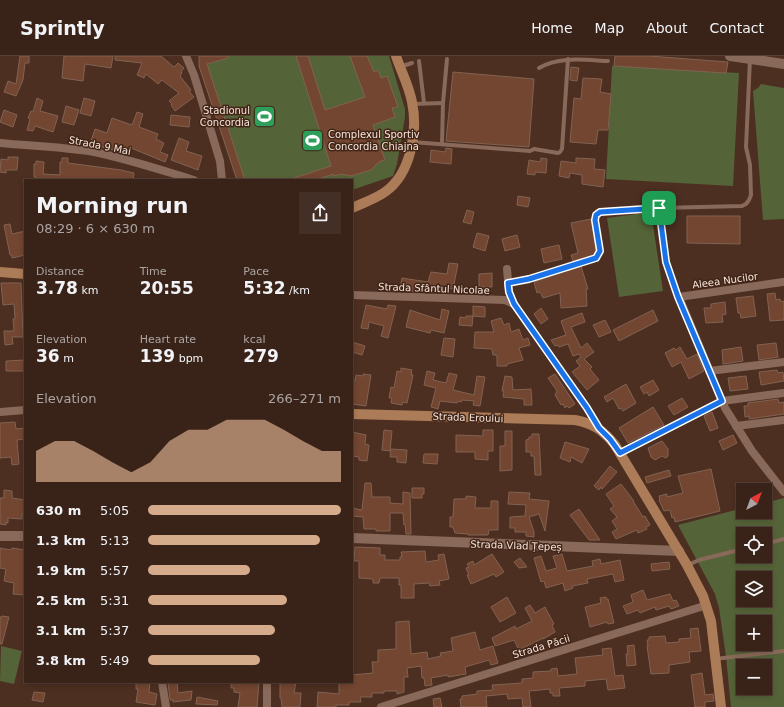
<!DOCTYPE html>
<meta charset="utf-8">
<style>
body{margin:0;font-family:"DejaVu Sans",sans-serif;background:#442f26;color:#f1f3f6;height:100vh;display:flex;flex-direction:column;font-size:15px;white-space:nowrap}
*{box-sizing:border-box;margin:0}
p{font-size:13px;color:#aba4a2}
.icon{flex:none;width:22px;height:22px;fill:none;stroke:currentColor;stroke-width:2;stroke-linecap:round;stroke-linejoin:round}
.map{position:relative;flex:1;overflow:hidden}
.panel{position:absolute;left:24px;top:123px;width:329px;height:504px;display:flex;flex-direction:column;background:#392319;border-radius:0px;box-shadow:0 2px 6px #0003,0 0 0 1px #534038}
.panel>*{flex:none}
.needle{width:26px;rotate:41deg}
.controls{position:absolute;left:736px;top:427px;display:grid;gap:8px}
.controls a{display:grid;place-items:center;width:36px;height:36px;border-radius:0px;background:#392319;box-shadow:0 2px 6px #0003,0 0 0 1px #534038;font-size:20px}
.pin{position:absolute;display:grid;place-items:center;width:34px;height:34px;color:#fff;margin:-17px;border-radius:8px;box-shadow:0 2px 6px #0006}
.round{display:grid;place-items:center;flex:none;width:42px;height:42px;border-radius:0px;background:#442f26}
.head{display:flex;align-items:center;justify-content:space-between;height:68px;padding:0 12px}
h1{font-size:22px;font-weight:700;line-height:30px}
.figures{display:grid;grid-template-columns:repeat(3,1fr);gap:6px;height:68px;padding:4px 12px}
.figures div{display:grid;align-content:center}
.figures b{font-size:17px;font-weight:700}
.figures small{font-size:11px;font-weight:400}
.figures p{font-size:11px}
.chart{height:112px;padding:8px 12px}
.chart p{display:flex;justify-content:space-between}
.chart svg{width:100%;height:72px;margin-top:4px;fill:#d6ab8b;opacity:.7}
ul{padding:0 12px;list-style:none;font-size:13px}
li{display:grid;grid-template-columns:64px 48px 1fr;align-items:center;height:30px}
li i{height:10px;border-radius:5px;background:#d6ab8b}
header{display:flex;align-items:center;gap:24px;box-sizing:border-box;height:56px;padding:0 20px;background:#392319;border-bottom:1px solid #534038}
header strong{font-size:19px}
nav{display:flex;gap:22px;margin-inline-start:auto;font-size:14px}
.map>svg:first-child{display:block}
.green{fill:#556338;fill-rule:evenodd}
.building{fill:#724630;stroke:#826252}
.lines{fill:none;stroke-linecap:round;stroke-linejoin:round}
.service{stroke:#896959;stroke-width:4}
.minor{stroke:#896959;stroke-width:8}
.tertiary{stroke:#896959;stroke-width:10}
.secondary{stroke:#ac7b57;stroke-width:10}
.route-casing{stroke:#fff;stroke-width:8}
.route{stroke:#1a73e8;stroke-width:5}
.labels{text-anchor:middle;stroke-width:3;stroke-linejoin:round;paint-order:stroke}
.poi-label{font-size:10px;fill:#f7e4db;stroke:#412517;text-anchor:end}
.street-label{font-size:10px;fill:#f7e4db;stroke:#412517}
</style>
<header>
<strong>Sprintly</strong>
<nav><a>Home</a><a>Map</a><a>About</a><a>Contact</a></nav>
</header>
<div class="map">
<svg width="784" height="651" viewBox="0 0 784 651">
<rect width="100%" height="100%" fill="#4c2f21"/>
<g class="green">
<polygon points="199,0 389,0 405,53 405,61 397,108 393,120 352,134 352,124 237,124 199,10"/>
<polygon points="612,10 739,17 733,130 606,123"/>
<polygon points="761,28 784,32 784,163 763,164 753,35 758,32"/>
<polygon points="651,156 663,235 619,241 607,162"/>
<path d="M784 442V651H731L726 601 719 552 715 538 678 469 743 452V456H765V447ZM743 478H765V500H743ZM743 522H765V544H743ZM743 566H765V588H743ZM743 610H765V632H743Z"/>
<polygon points="1,590 22,595 14,628 0,625"/>
</g>
<g class="building">
<polygon points="20,0 29,0 29,7 25,7 23,24 16,40 4,36 8,25 16,28"/>
<polygon points="64,0 113,0 111,12 85,8 83,25 62,22"/>
<polygon points="115,0 161,0 174,11 178,7 184,12 181,16 182,17 180,20 191,34 189,35 194,41 175,55 171,49 172,48 169,45 179,37 162,24 158,28 146,18 144,22 137,19 142,7 115,4"/>
<polygon points="199,0 228,0 228,2 207,8 245,124 237,124 199,10"/>
<polygon points="296,0 308,0 325,54 365,41 350,0 367,0 374,16 378,14 381,22 387,20 398,51 392,52 395,61 373,69 385,104 379,106 371,114 351,120 341,118 334,120 334,118 315,124 292,124 291,123 331,110"/>
<polygon points="615,0 649,0 728,6 726,17 614,10"/>
<polygon points="571,11 579,12 577,25 570,24"/>
<polygon points="453,16 534,23 529,91 446,85"/>
<polygon points="583,22 602,23 600,36 611,38 608,74 598,74 596,88 570,86 574,42 581,43"/>
<polygon points="37,42 43,45 40,55 58,60 53,76 35,70 33,75 27,74 30,63 28,62 31,55 33,56"/>
<polygon points="84,42 95,45 91,60 80,57"/>
<polygon points="66,50 79,54 74,69 62,66"/>
<polygon points="4,54 17,59 13,71 0,66"/>
<polygon points="137,56 143,58 139,71 158,78 156,83 164,87 160,96 168,99 165,106 131,92 130,94 115,89 113,94 90,88 95,73 107,77 112,62 132,69"/>
<polygon points="171,59 190,61 189,71 170,69"/>
<polygon points="179,82 189,86 186,95 202,100 198,114 171,104"/>
<polygon points="446,92 452,93 451,108 430,106 431,94 445,96"/>
<polygon points="8,101 18,101 17,114 6,114 6,117 0,116 1,103 8,104"/>
<polygon points="62,102 68,102 68,107 121,114 134,117 133,124 36,124 36,121 34,121 34,108 36,108 36,105 44,106 43,118 60,119 60,106 62,106"/>
<polygon points="541,102 547,103 546,117 535,116 535,119 527,118 529,104 540,106"/>
<polygon points="576,102 595,103 594,113 605,114 603,131 582,128 582,119 570,117 569,122 559,120 561,105 576,107"/>
<polygon points="518,140 530,142 528,151 517,149"/>
<polygon points="467,154 474,156 471,168 463,166"/>
<polygon points="687,160 740,160 740,188 687,187"/>
<polygon points="591,163 596,194 594,199 573,205 571,199 578,197 571,167"/>
<polygon points="10,168 12,178 25,175 25,199 12,202 12,199 10,199 4,169"/>
<polygon points="477,177 489,180 485,195 473,191"/>
<polygon points="517,179 520,191 505,195 502,183"/>
<polygon points="559,189 562,203 544,207 541,193"/>
<polygon points="449,207 458,208 453,233 435,229 434,233 418,232 417,236 400,233 402,222 428,226 431,216 447,218"/>
<polygon points="581,210 588,233 586,233 587,250 561,252 560,237 543,242 540,236 537,237 534,226"/>
<polygon points="492,217 492,231 479,231 479,218"/>
<polygon points="1,227 21,227 23,281 12,281 13,288 5,289 4,275 14,275 13,263 15,263 14,248 3,249"/>
<polygon points="775,237 776,244 780,243 781,246 784,245 784,264 770,265 767,238"/>
<polygon points="753,240 756,260 741,262 740,257 738,257 736,242"/>
<polygon points="725,246 726,258 722,259 723,266 706,267 704,252 711,252 711,248"/>
<polygon points="366,249 387,253 388,249 396,250 388,282 381,280 384,270 369,266 368,273 361,272"/>
<polygon points="473,250 485,251 485,261 473,260"/>
<polygon points="541,252 548,263 541,268 534,258"/>
<polygon points="442,253 449,255 444,277 431,274 430,277 406,271 410,254 440,264"/>
<polygon points="653,254 658,265 619,285 613,274"/>
<polygon points="582,257 585,266 571,271 581,292 587,287 594,296 584,303 592,311 590,313 599,324 587,334 572,316 580,310 576,305 581,301 579,298 573,300 568,288 559,291 558,289 555,290 551,284 566,279 561,265"/>
<polygon points="466,260 473,260 472,270 459,269 460,261 466,262"/>
<polygon points="501,262 504,269 509,267 511,276 519,273 523,284 528,282 530,289 519,292 523,304 507,308 507,310 497,310 497,299 493,299 492,293 474,292 475,276 494,276 491,265"/>
<polygon points="605,264 611,276 599,281 593,269"/>
<polygon points="444,282 455,283 453,301 441,299"/>
<polygon points="352,286 365,290 362,299 352,296"/>
<polygon points="776,287 778,301 759,304 757,289"/>
<polygon points="680,291 687,303 697,298 704,315 689,323 681,306 672,311 665,297 674,292 676,294"/>
<polygon points="741,291 743,305 723,308 722,294"/>
<polygon points="25,304 25,315 6,315 6,305"/>
<polygon points="401,312 412,314 411,319 413,319 407,347 403,346 402,349 391,347 392,342 389,342 391,331 394,332 397,315 401,316"/>
<polygon points="777,314 778,317 783,316 784,325 761,329 759,316"/>
<polygon points="427,315 435,317 433,324 446,327 449,317 457,319 453,334 474,339 477,320 485,321 480,350 473,349 474,345 462,344 461,346 458,345 457,347 440,345 438,353 431,351 436,332 424,329"/>
<polygon points="363,318 371,319 366,350 352,348 352,324 355,325 356,319 363,320"/>
<polygon points="555,318 575,348 569,352 567,350 565,352 563,348 561,349 555,339 557,335 548,322"/>
<polygon points="505,320 512,321 513,334 531,333 532,349 524,349 524,343 503,341 504,335 502,335"/>
<polygon points="746,320 748,333 730,335 728,322"/>
<polygon points="653,324 659,334 649,340 647,336 644,338 640,331"/>
<polygon points="626,328 636,347 623,355 621,352 619,353 613,342 607,346 604,341"/>
<polygon points="682,342 688,351 674,359 668,350"/>
<polygon points="778,343 779,347 784,346 784,358 749,363 749,360 745,361 744,350 748,350 748,347"/>
<polygon points="653,351 664,369 628,387 619,372"/>
<polygon points="712,356 718,372 710,375 704,360"/>
<polygon points="15,366 16,373 25,372 25,383 17,384 19,408 12,409 11,401 0,402 0,367"/>
<polygon points="384,374 392,375 390,395 382,394"/>
<polygon points="483,374 493,374 493,395 488,395 488,404 475,403 475,396 456,396 456,379 483,380"/>
<polygon points="505,375 512,375 512,414 500,415 500,390 505,390"/>
<polygon points="352,376 366,379 365,388 369,389 367,405 359,404 359,401 352,400"/>
<polygon points="532,378 539,378 541,419 535,419 534,400 531,400 531,396 526,396 526,384 529,383 529,381 532,381"/>
<polygon points="733,379 737,387 723,394 719,385"/>
<polygon points="662,385 668,393 668,400 666,402 662,400 655,404 651,401 648,392"/>
<polygon points="565,386 589,393 582,407 571,401 570,406 560,402"/>
<polygon points="391,393 407,394 406,407 397,406 397,401 390,401"/>
<polygon points="424,398 438,398 437,408 423,407"/>
<polygon points="610,410 617,416 602,433 601,431 599,434 594,430"/>
<polygon points="711,413 720,455 675,466 674,461 672,462 670,454 664,455 659,444 660,444 659,440 667,438 667,441 683,437 678,420"/>
<polygon points="669,414 671,420 647,427 645,421"/>
<polygon points="365,427 371,427 372,441 390,441 390,447 403,448 403,436 410,437 411,478 406,478 405,468 404,469 403,457 390,457 390,475 376,475 376,473 364,473 363,461 352,460 352,452 362,454"/>
<polygon points="621,428 634,445 633,445 643,461 645,460 650,469 646,471 647,473 638,477 637,474 616,483 612,476 617,473 612,465 617,461 610,453 614,450 606,438"/>
<polygon points="412,432 424,432 424,438 422,438 422,442 412,442"/>
<polygon points="4,434 12,435 12,442 25,444 25,458 22,458 22,463 8,462 8,467 6,466 6,469 0,468 0,442 4,442"/>
<polygon points="509,436 530,437 529,443 549,445 545,475 539,458 529,461 534,476 534,481 526,480 526,476 515,476 515,472 510,472 510,461 525,460 526,449 508,448"/>
<polygon points="466,440 476,441 475,452 491,452 491,445 498,445 498,474 489,474 488,479 468,479 468,478 455,477 453,471 450,471 450,461 453,461 454,443 466,443"/>
<polygon points="579,453 600,484 589,484 570,459"/>
<polygon points="355,491 380,492 380,499 385,499 385,504 400,504 400,501 402,501 401,496 425,495 426,506 439,504 438,499 444,498 449,523 439,525 440,529 430,530 429,527 414,528 414,542 401,542 401,529 399,529 399,522 380,522 379,527 373,527 373,523 359,522 359,505 354,505"/>
<polygon points="0,492 11,494 12,492 25,494 25,539 13,538 14,527 4,525 6,513 0,512"/>
<polygon points="492,498 504,516 496,521 494,518 471,528 467,519 469,519 466,512 469,511 467,508 473,505 474,509"/>
<polygon points="562,498 567,515 593,510 592,505 600,503 601,508 620,504 624,524 615,526 613,518 587,523 588,527 572,530 573,532 565,535 563,527 546,532 544,525 541,526 534,502 541,500 546,515 557,512 553,500"/>
<polygon points="520,502 527,511 519,512 514,506"/>
<polygon points="669,506 670,513 652,515 651,508"/>
<polygon points="643,534 647,544 670,538 673,545 676,544 679,550 671,553 669,550 656,554 655,551 640,557 638,554 627,558 623,550 633,546 631,539"/>
<polygon points="507,541 516,557 500,566 491,551"/>
<polygon points="606,541 606,543 608,543 614,567 608,568 607,566 590,571 585,551 601,547 600,542"/>
<polygon points="530,549 535,557 545,551 554,568 552,569 555,576 543,583 543,582 519,594 514,584 495,590 492,582 515,570 516,573 532,565 525,552"/>
<polygon points="2,560 9,561 2,588 0,588 0,561 2,561"/>
<polygon points="409,565 411,598 427,596 428,603 441,600 440,597 453,595 451,582 475,576 480,594 493,590 498,607 491,609 489,604 465,611 466,618 448,621 448,619 431,622 432,629 425,630 424,622 422,622 421,610 407,612 408,621 404,621 404,636 397,638 397,635 384,635 384,637 372,637 372,641 360,641 361,646 349,646 349,649 336,649 336,651 317,651 318,636 339,638 339,626 352,626 352,619 373,617 372,606 378,606 378,594 396,593 396,566"/>
<polygon points="698,572 701,595 689,596 690,606 669,609 669,617 651,618 647,590 648,590 647,584 649,584 649,581 665,580 666,587 679,586 679,583 691,582 690,573"/>
<polygon points="634,589 636,609 627,610 626,598 628,598 627,590"/>
<polygon points="611,592 615,620 623,619 625,632 608,634 606,623 585,625 585,630 559,632 560,640 553,640 553,637 550,637 550,633 529,635 531,651 523,651 522,642 508,643 507,638 486,640 487,651 461,651 460,643 462,643 462,640 477,638 477,635 493,634 492,629 522,627 522,623 533,622 533,616 551,615 551,613 557,612 558,620 577,618 575,602 603,599 602,593"/>
<polygon points="702,617 705,639 713,638 714,645 705,646 705,651 695,651 691,619"/>
<polygon points="136,626 150,626 149,636 157,638 155,649 136,646 138,633 136,633"/>
<polygon points="168,626 177,626 178,637 192,635 191,644 173,646 173,644 170,644"/>
<polygon points="231,626 259,626 257,651 238,651 240,637 234,636 234,632 231,632"/>
<polygon points="280,626 296,626 294,637 301,637 300,651 282,651 281,642 280,642"/>
<polygon points="34,636 45,637 43,646 32,644"/>
<polygon points="197,641 218,645 217,649 196,648"/>
<polygon points="440,642 442,651 434,651 433,643"/>
</g>
<g class="lines">
<g class="service">
<polyline points="419,5 424,47"/>
<polyline points="400,11 412,7"/>
<path d="M539 12C559 0 585 4 608 5"/>
<polyline points="413,48 443,47"/>
<polyline points="412,86 530,95 534,93 558,97 560,96 562,93 568,3"/>
<polyline points="442,87 443,47 447,3"/>
<polyline points="659,152 666,206 679,241"/>
<polyline points="508,227 529,223 596,202 600,195 595,164 596,159 600,156 659,152 742,150 746,148 749,144 751,139 750,109 746,91 750,3"/>
<polyline points="765,488 784,483"/>
<polyline points="688,509 699,504 743,493"/>
<polyline points="715,603 784,595"/>
</g>
<g class="minor">
<polyline points="186,0 194,19 220,105 222,124"/>
<path d="M0 87C31 90 63 91 94 96 128 103 161 114 194 124"/>
<polyline points="507,213 509,236 514,248 587,352 599,372"/>
<polyline points="783,226 679,241 725,352 752,395 784,436"/>
<polyline points="352,239 505,244 514,248"/>
<polyline points="709,315 784,306"/>
<polyline points="0,356 25,354"/>
<polyline points="736,370 784,364"/>
<polyline points="620,397 722,345 784,337"/>
<polyline points="162,626 166,651"/>
<polyline points="267,651 267,626"/>
<polyline points="381,651 707,549"/>
</g>
<g class="tertiary">
<polyline points="730,0 784,8"/>
<polyline points="0,480 25,480"/>
<polyline points="352,482 679,495"/>
</g>
<g class="secondary">
<path d="M352 152C363 147 375 143 385 136 411 118 418 75 412 46 409 30 401 15 396 0"/>
<polyline points="0,216 25,218"/>
<path d="M352 358 575 364C593 367 604 375 615 389L687 509 703 540 711 565 721 651"/>
</g>
</g>
<g class="lines">
<defs>
<polygon id="route" points="659,152 666,206 678,241 722,345 620,397 610,383 599,372 587,352 514,248 509,236 508,227 529,223 596,202 600,195 595,164 596,159 600,156"/>
</defs>
<use href="#route" class="route-casing"/>
<use href="#route" class="route"/>
</g>
<defs>
<symbol id="stadium-square" viewBox="-11 -11 22 22"><rect x="-9" y="-9" width="18" height="18" rx="4" fill="#2e9e5b" stroke="#412517"/><path d="M0-5a6.5 5 0 1 0 0 10a6.5 5 0 1 0 0-10ZM-3.5-1.8h7v3.6h-7Z" fill="#fff"/></symbol>
</defs>
<g fill-rule="evenodd">
<use href="#stadium-square" x="252" y="48" width="25" height="25"/>
<use href="#stadium-square" x="300" y="72" width="25" height="25"/>
</g>
<g class="labels">
<g class="poi-label">
<text x="250" y="58">Stadionul<tspan x="250" dy="12">Concordia</tspan></text>
<text x="328" y="82" text-anchor="start">Complexul Sportiv<tspan x="328" dy="12">Concordia Chiajna</tspan></text>
</g>
<g class="street-label">
<text transform="translate(100 89) rotate(11)" y="4">Strada 9 Mai</text>
<text transform="translate(725 224) rotate(-8)" y="4">Aleea Nucilor</text>
<text transform="translate(434 232) rotate(2)" y="4">Strada Sfântul Nicolae</text>
<text transform="translate(468 361) rotate(2)" y="4">Strada Eroului</text>
<text transform="translate(516 489) rotate(2)" y="4">Strada Vlad Țepeș</text>
<text transform="translate(541 590) rotate(-17)" y="4">Strada Păcii</text>
</g>
</g>
</svg>
<div class="controls">
<a><svg class="needle" viewBox="-14 -14 28 28"><path d="M0-13l5 13h-10z" fill="#e53935"/><path d="M0 13l5-13h-10z" fill="#aba4a2"/></svg></a>
<a><svg class="icon" aria-label="locate" viewBox="0 0 24 24"><circle cx="12" cy="12" r="6"/><path d="M12 2v4M12 18v4M2 12h4M18 12h4"/></svg></a>
<a><svg class="icon" aria-label="layers" viewBox="0 0 24 24"><path d="M12 4l9 5-9 5-9-5zM3 14l9 5 9-5"/></svg></a>
<a>+</a>
<a>−</a>
</div>
<div class="pin" style="left:659px;top:152px;background:#1e9e55"><svg class="icon" aria-label="arrive" viewBox="0 0 24 24"><path d="M6 21V4h12l-3 4 3 4H6"/></svg></div>
<section class="panel">
<div class="head"><div><h1>Morning run</h1><p>08:29 · 6 × 630 m</p></div><a class="round"><svg class="icon" aria-label="share" viewBox="0 0 24 24"><path d="M12 15V3M7 8l5-5 5 5M5 13v7h14v-7"/></svg></a></div>
<div class="figures">
<div><p>Distance</p><b>3.78<small> km</small></b></div>
<div><p>Time</p><b>20:55</b></div>
<div><p>Pace</p><b>5:32<small> /km</small></b></div>
</div>
<div class="figures">
<div><p>Elevation</p><b>36<small> m</small></b></div>
<div><p>Heart rate</p><b>139<small> bpm</small></b></div>
<div><p>kcal</p><b>279</b></div>
</div>
<div class="chart"><p><span>Elevation</span>266–271 m</p>
<svg viewBox="0 0 160 44" preserveAspectRatio="none"><path d="M0 44V25L10 19L20 19L30 25L40 32L50 38L60 32L70 19L80 12L90 12L100 6L110 6L120 6L130 12L140 19L150 25L160 25V44z"/></svg>
</div>
<ul>
<li><b>630 m</b>5:05<i style="width:100%"></i></li>
<li><b>1.3 km</b>5:13<i style="width:89%"></i></li>
<li><b>1.9 km</b>5:57<i style="width:53%"></i></li>
<li><b>2.5 km</b>5:31<i style="width:72%"></i></li>
<li><b>3.1 km</b>5:37<i style="width:66%"></i></li>
<li><b>3.8 km</b>5:49<i style="width:58%"></i></li>
</ul>
</section>
</div>
